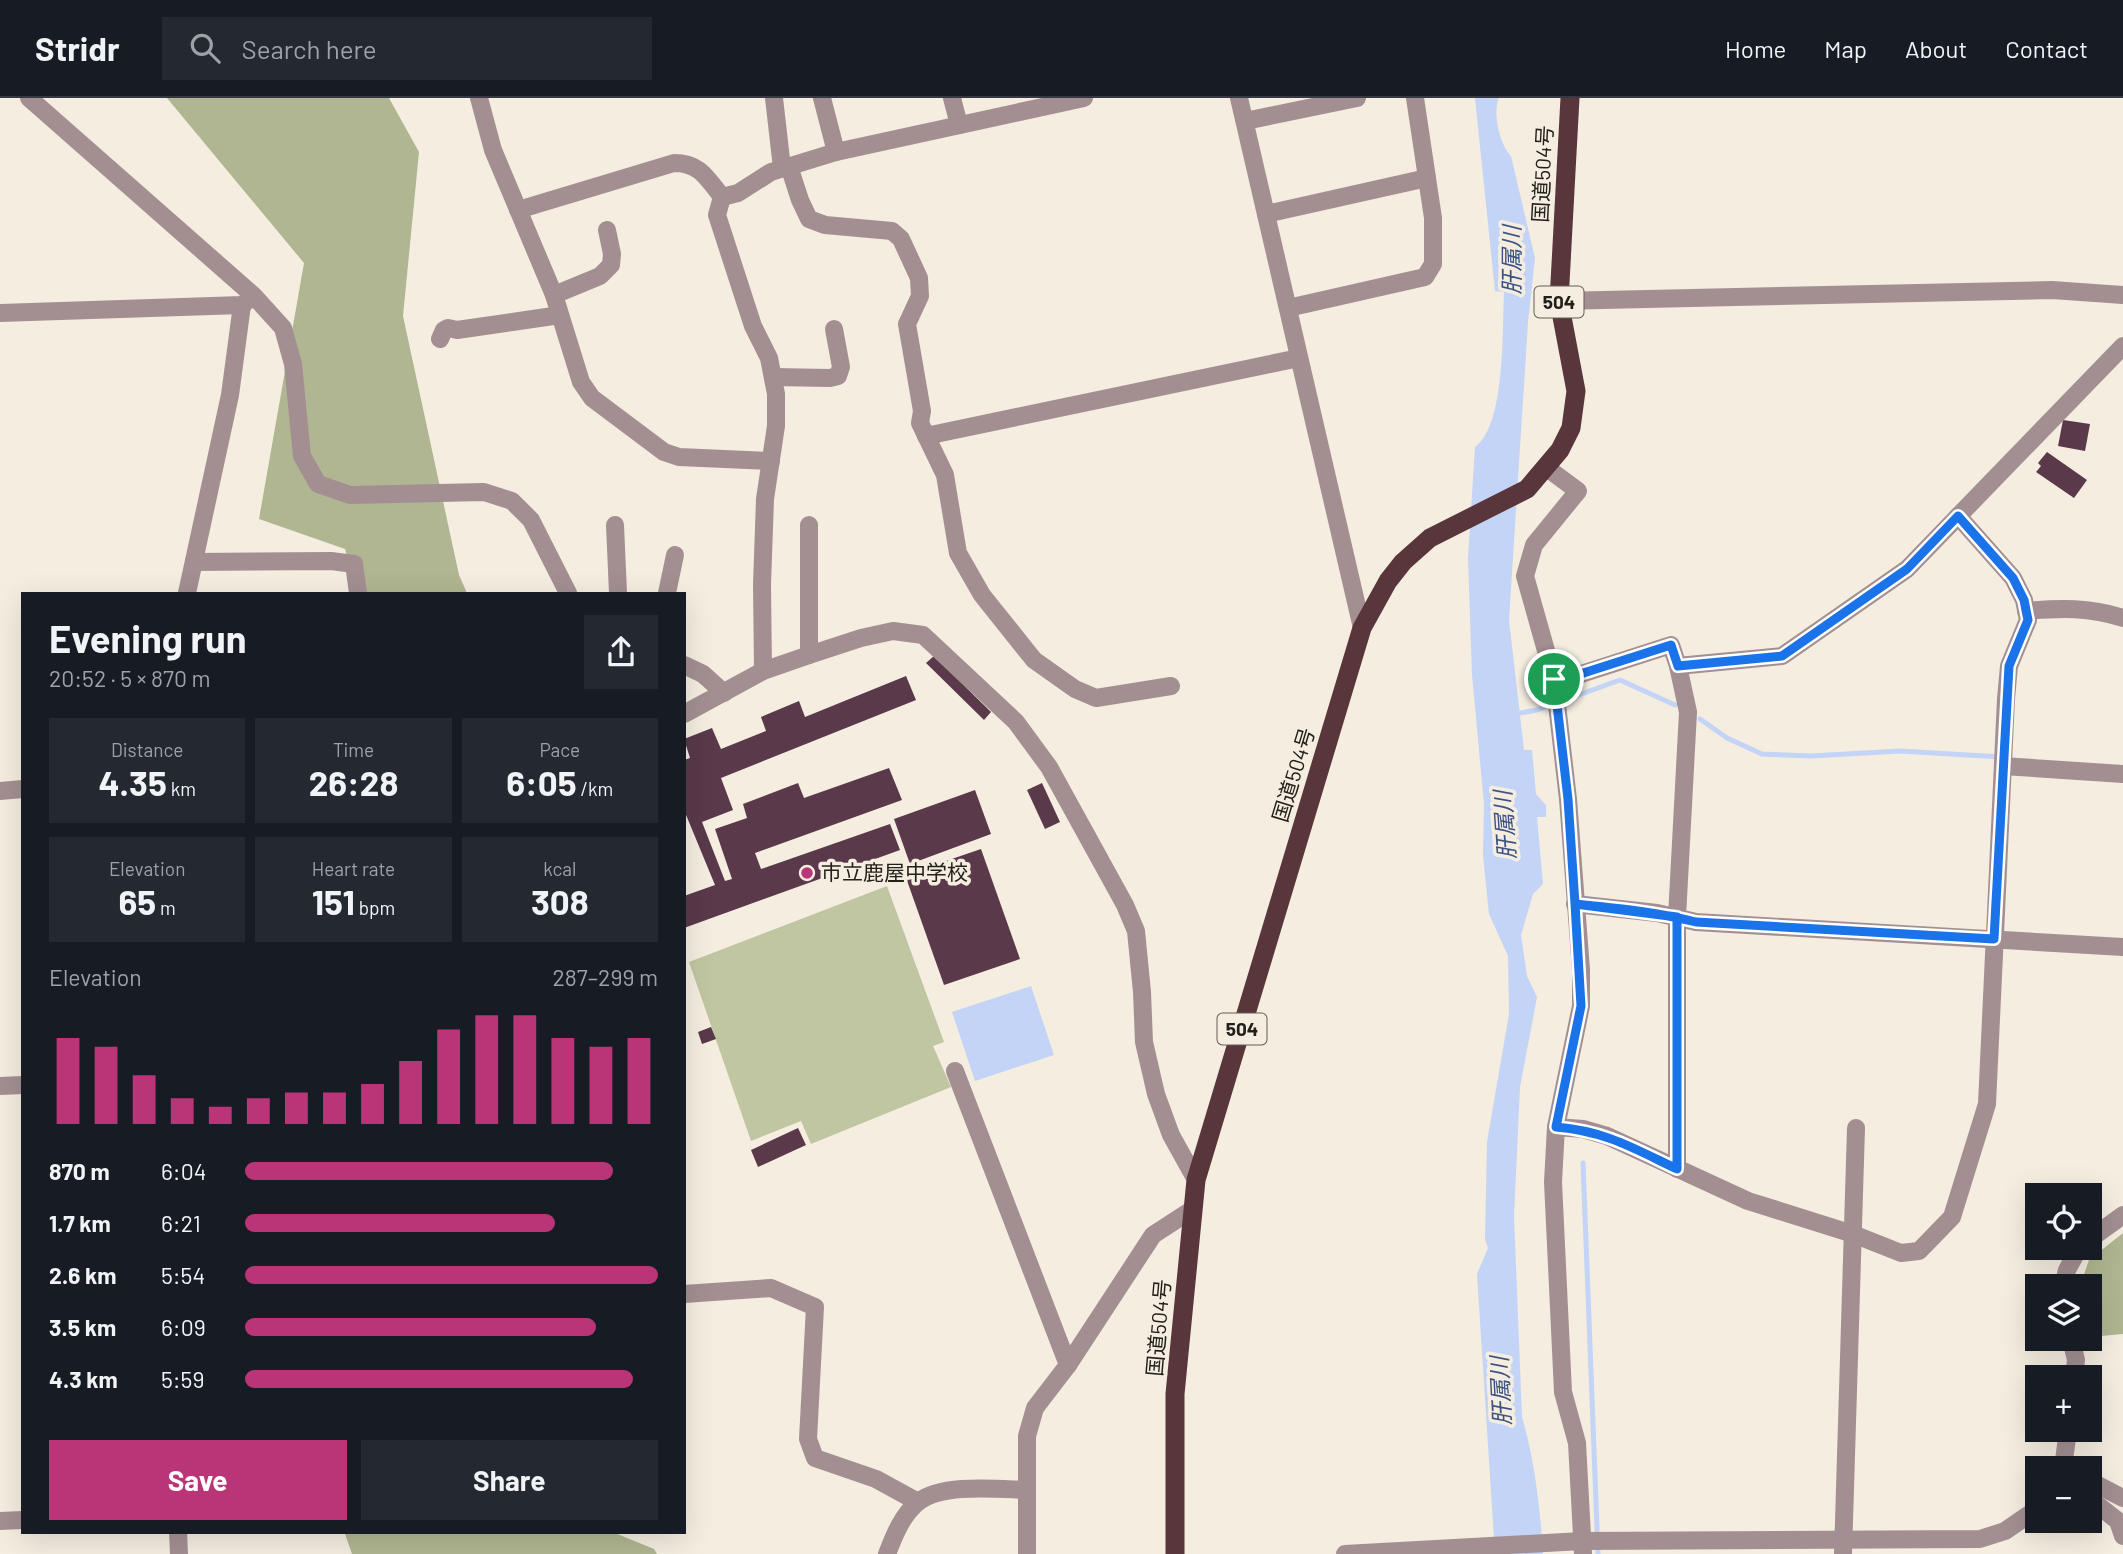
<!DOCTYPE html>
<meta charset="utf-8">
<style>
body{margin:0;font-family:Barlow,"Noto Sans JP",sans-serif;background:#242831;color:#f1f3f6;height:100vh;display:flex;flex-direction:column;font-size:26px;white-space:nowrap}
*{box-sizing:border-box;margin:0}
p{font-size:23px;color:#9ea1a6}
.icon{flex:none;width:38px;height:38px;fill:none;stroke:currentColor;stroke-width:2;stroke-linecap:round;stroke-linejoin:round}
.map{position:relative;flex:1;overflow:hidden}
.panel{position:absolute;left:21px;top:494px;width:665px;height:942px;display:flex;flex-direction:column;background:#171b24;border-radius:0px;box-shadow:0 7px 28px #0002}
.panel>*{flex:none}
.tools{position:absolute;left:2025px;top:1085px;display:grid;gap:14px}
.tools a{display:grid;place-items:center;width:77px;height:77px;border-radius:0px;background:#171b24;box-shadow:0 7px 28px #0002;font-size:35px}
.pin{position:absolute;display:grid;place-items:center;width:60px;height:60px;color:#fff;margin:-30px;border:4px solid #fff;border-radius:50%;box-shadow:0 2px 7px #0007}
.round{display:grid;place-items:center;flex:none;width:74px;height:74px;border-radius:0px;background:#242831}
.overview{display:flex;align-items:center;justify-content:space-between;height:119px;padding:0 28px}
h1{font-size:38px;font-weight:700;line-height:52px}
.figures{display:grid;grid-template-columns:repeat(3,1fr);gap:10px;height:119px;padding:7px 28px}
.figures div{display:grid;align-content:center;border-radius:0px;background:#242831;text-align:center}
.figures b{font-size:35px;font-weight:700}
.figures small{font-size:19px;font-weight:400}
.figures p{font-size:19px}
.chart{height:196px;padding:14px 28px}
.chart p{display:flex;justify-content:space-between}
.chart svg{width:100%;height:126px;margin-top:7px;stroke:#ba3578;stroke-width:6}
.button{display:flex;gap:14px;margin-top:auto;padding:14px 28px}
.button a{flex:1;height:80px;border-radius:0px;background:#ba3578;color:#fff;font-size:28px;font-weight:700;line-height:80px;text-align:center}
.button a+a{background:#242831;color:#f1f3f6}
ul{padding:0 28px;list-style:none;font-size:23px}
li{display:grid;grid-template-columns:112px 84px 1fr;align-items:center;height:52px}
li i{height:18px;border-radius:9px;background:#ba3578}
header{display:flex;align-items:center;gap:42px;box-sizing:border-box;height:98px;padding:0 35px;background:#171b24;border-bottom:2px solid #363941}
header strong{font-size:33px}
nav{display:flex;gap:38px;margin-inline-start:auto;font-size:24px}
.search{width:490px;height:63px;background:#242831;display:flex;align-items:center;gap:18px;box-sizing:border-box;padding:0 24px;border-radius:0px;color:#9ea1a6;font-size:26px}
.map>svg:first-child{display:block}
.green{fill:#c0c6a2}
.forest{fill:#b0b691}
.water{fill:#c3d4f7}
.lines{fill:none;stroke-linecap:round;stroke-linejoin:round}
.stream{stroke:#c3d4f7;stroke-width:5}
.building{fill:#59394a}
.minor{stroke:#a38f92;stroke-width:18}
.tertiary{stroke:#a38f92;stroke-width:18}
.trunk{stroke:#58363c;stroke-width:19}
.route-casing{stroke:#fff;stroke-width:14}
.route{stroke:#1a73e8;stroke-width:9}
.poi-dot{fill:#ba3578;stroke:#f4ede0;stroke-width:2.5}
.labels{text-anchor:middle;stroke-width:7;stroke-linejoin:round;paint-order:stroke}
.shield{fill:#f4ede0;stroke:#625e57;stroke-width:2}
.shield-label{font-size:19px;font-weight:bold;fill:#23201c}
.street-label{font-size:21px;fill:#23201c;stroke:#f4ede0}
.poi-label{font-size:21px;fill:#23201c;stroke:#f4ede0;text-anchor:start}
.water-label{font-size:23px;font-style:italic;fill:#3c5281;stroke:#f4ede0}
</style>
<header>
<strong>Stridr</strong>
<div class="search"><svg class="icon" aria-label="search" viewBox="0 0 24 24"><circle cx="10" cy="10" r="6"/><path d="M15 15l6 6"/></svg>Search here</div>
<nav><a>Home</a><a>Map</a><a>About</a><a>Contact</a></nav>
</header>
<div class="map">
<svg width="2123" height="1456" viewBox="0 0 2123 1456">
<rect width="100%" height="100%" fill="#f4ede0"/>
<polygon class="green" points="887,788 944,944 933,948 951,989 811,1046 801,1023 751,1043 689,864"/>
<g class="forest">
<polygon points="167,0 389,0 419,54 403,218 459,477 467,495 358,495 345,451 259,421 304,165"/>
<polygon points="2123,1135 2123,1236 2090,1239 2090,1188 2080,1188 2089,1162"/>
<polygon points="344,1433 610,1433 654,1451 657,1456 352,1456"/>
</g>
<g class="water">
<path d="M1475 0H1499C1492 15 1500 47 1511 58L1535 160 1528 224 1509 522 1524 652H1532L1536 696 1546 707V719H1537L1543 786 1533 796 1521 837 1527 878 1537 899 1520 989 1514 1118 1522 1319C1535 1364 1540 1409 1543 1456H1495L1477 1176 1488 1150 1485 1141 1487 1044 1509 916 1508 858 1489 816 1483 758 1484 706 1472 577 1468 460 1475 349C1506 327 1502 231 1504 194L1495 193Z"/>
<polygon points="1031,888 1054,957 975,983 952,914"/>
</g>
<g class="lines">
<g class="stream">
<polyline points="1515,616 1537,612 1620,582 1675,607"/>
<polyline points="1700,621 1727,640 1762,656 1811,658 1900,653 2001,659"/>
<polyline points="1583,1065 1598,1456"/>
</g>
</g>
<g class="building">
<polygon points="2063,322 2090,326 2085,353 2058,348"/>
<polygon points="2047,354 2087,382 2074,400 2036,374 2041,368 2038,365"/>
<polygon points="934,558 991,614 984,622 926,565"/>
<polygon points="906,578 916,602 721,680 733,712 702,724 725,783 732,781 715,731 747,720 743,706 798,685 804,700 889,670 902,702 755,755 761,771 890,726 900,752 684,830 684,798 715,787 684,712 684,662 690,660 684,641 712,630 721,651 766,633 761,619 799,603 805,619"/>
<polygon points="1042,685 1060,724 1045,731 1027,692"/>
<polygon points="975,692 991,736 910,766 894,721"/>
<polygon points="981,751 1020,861 944,887 905,777"/>
<polygon points="711,929 716,941 702,946 698,934"/>
<polygon points="798,1030 806,1047 758,1069 751,1052"/>
</g>
<g class="lines">
<g class="minor">
<polyline points="29,0 254,198 283,230 293,266 302,358 318,386 350,397 484,394 512,403 531,422 568,495"/>
<polyline points="479,0 493,52 554,197 581,284 592,300 664,354 679,359 771,363"/>
<polyline points="774,0 782,70"/>
<polyline points="822,0 836,54"/>
<polyline points="952,0 959,27"/>
<polyline points="1245,23 1357,0"/>
<polyline points="789,68 800,102 809,121 825,127 892,133 901,141 919,180 920,198 907,226 922,313 920,325 945,377 958,455 982,497 1034,562 1075,591 1096,600 1171,588"/>
<polyline points="722,99 717,117 753,228 769,260 776,296 776,328 765,401 762,487 763,573"/>
<polyline points="722,99 738,95 771,74 836,54 1084,0"/>
<path d="M518 112 674 65C700 65 707 80 722 99"/>
<polyline points="1266,116 1427,80"/>
<polyline points="554,197 600,178 611,167 612,156 607,132"/>
<polyline points="1559,203 2052,192 2123,197"/>
<polyline points="1288,210 1425,179 1433,166 1433,120 1415,0"/>
<polyline points="0,215 242,207 251,200"/>
<polyline points="440,241 444,232 448,230 457,232 560,217"/>
<polyline points="773,279 830,280 838,278 841,269 834,231"/>
<polyline points="926,338 1299,260"/>
<polyline points="1547,370 1578,393 1534,447 1525,478 1554,581 1568,701 1581,872 1581,908 1556,1029 1553,1084 1563,1294 1577,1345 1583,1456"/>
<polyline points="615,427 618,495"/>
<polyline points="194,464 331,463 354,466 358,495"/>
<polyline points="187,495 230,297 242,207"/>
<polyline points="667,495 675,457"/>
<path d="M2026 513C2060 510 2090 509 2123 520"/>
<polyline points="809,557 809,427"/>
<polyline points="684,567 703,576 724,595"/>
<polyline points="1678,568 1782,558 1907,471 2123,248"/>
<polyline points="1554,581 1575,578 1671,547 1678,568 1688,614 1677,819 1677,1071"/>
<polyline points="684,616 763,573 809,557 861,540 893,533 923,537 1016,624 1049,669 1125,807 1136,833 1142,894 1144,944 1156,996 1171,1037 1196,1082"/>
<polyline points="2003,668 2123,676"/>
<polyline points="0,693 23,691"/>
<polyline points="1575,806 1657,815 1696,824 2123,849"/>
<polyline points="955,973 1068,1267"/>
<polyline points="0,988 23,987"/>
<polyline points="1556,1029 1583,1031 1607,1038 1748,1103 1853,1136 1901,1155 1919,1153 1952,1119 1987,1006 2006,601 2009,568 2028,522 2024,502 2013,480 1958,418"/>
<polyline points="2090,1141 2123,1117"/>
<polyline points="2063,1188 2067,1172 2079,1150"/>
<polyline points="684,1196 771,1190 815,1209 808,1341 815,1360 876,1381 918,1404"/>
<polyline points="2071,1241 2076,1262 2074,1279"/>
<polyline points="2063,1370 2068,1332"/>
<polyline points="2090,1383 2123,1400"/>
<polyline points="2090,1401 2118,1423 2123,1438"/>
<polyline points="0,1423 23,1422"/>
<polyline points="178,1433 179,1456"/>
<path d="M887 1456C894 1438 902 1417 918 1404 942 1385 997 1391 1027 1392"/>
<polyline points="1027,1456 1027,1338 1035,1310 1068,1267 1153,1137 1193,1111"/>
<polyline points="1345,1456 1582,1443 1980,1441 2005,1433 2037,1411"/>
<polyline points="1843,1456 1856,1030"/>
</g>
<polyline class="tertiary" points="1239,0 1362,530"/>
<polyline class="trunk" points="1175,1456 1175,1296 1196,1082 1362,530 1388,483 1403,464 1430,440 1527,391 1560,352 1571,330 1576,293 1559,203 1570,0"/>
</g>
<g class="lines">
<defs>
<path id="route" d="M1554 581 1568 701 1575 806 1677 819V1071C1633 1050 1605 1033 1556 1029L1581 908 1575 806C1616 810 1656 814 1696 824L1994 841 2009 568 2028 522 2024 502 2013 480 1958 418 1907 471 1782 558 1678 568 1671 547 1574 578 1554 581"/>
</defs>
<use href="#route" class="route-casing"/>
<use href="#route" class="route"/>
</g>
<circle class="poi-dot" cx="807" cy="775" r="7"/>
<g class="labels">
<g class="shield">
<rect x="1534.5" y="188.5" width="49" height="31" rx="5"/>
<rect x="1217.5" y="915.5" width="49" height="31" rx="5"/>
</g>
<g class="shield-label">
<text x="1559" y="211">504</text>
<text x="1242" y="938">504</text>
</g>
<g class="street-label">
<text transform="translate(1543 76) rotate(-87)" y="7">国道504号</text>
<text transform="translate(1294 677) rotate(-73)" y="7">国道504号</text>
<text transform="translate(1159 1230) rotate(-85)" y="7">国道504号</text>
</g>
<g class="poi-label">
<text x="821" y="782">市立鹿屋中学校</text>
</g>
<g class="water-label">
<text transform="translate(1512 162) rotate(-90)" y="8">肝属川</text>
<text transform="translate(1505 727) rotate(-94)" y="8">肝属川</text>
<text transform="translate(1501 1293) rotate(-93)" y="8">肝属川</text>
</g>
</g>
</svg>
<div class="tools">
<a><svg class="icon" aria-label="locate" viewBox="0 0 24 24"><circle cx="12" cy="12" r="6"/><path d="M12 2v4M12 18v4M2 12h4M18 12h4"/></svg></a>
<a><svg class="icon" aria-label="layers" viewBox="0 0 24 24"><path d="M12 4l9 5-9 5-9-5zM3 14l9 5 9-5"/></svg></a>
<a>+</a>
<a>−</a>
</div>
<div class="pin" style="left:1554px;top:581px;background:#1e9e55"><svg class="icon" aria-label="arrive" viewBox="0 0 24 24"><path d="M6 21V4h12l-3 4 3 4H6"/></svg></div>
<section class="panel">
<div class="overview"><div><h1>Evening run</h1><p>20:52 · 5 × 870 m</p></div><a class="round"><svg class="icon" aria-label="share" viewBox="0 0 24 24"><path d="M12 15V3M7 8l5-5 5 5M5 13v7h14v-7"/></svg></a></div>
<div class="figures">
<div><p>Distance</p><b>4.35<small> km</small></b></div>
<div><p>Time</p><b>26:28</b></div>
<div><p>Pace</p><b>6:05<small> /km</small></b></div>
</div>
<div class="figures">
<div><p>Elevation</p><b>65<small> m</small></b></div>
<div><p>Heart rate</p><b>151<small> bpm</small></b></div>
<div><p>kcal</p><b>308</b></div>
</div>
<div class="chart"><p><span>Elevation</span>287–299 m</p>
<svg viewBox="0 0 160 44" preserveAspectRatio="none"><path d="M5 44V14M15 44V17M25 44V27M35 44V35M45 44V38M55 44V35M65 44V33M75 44V33M85 44V30M95 44V22M105 44V11M115 44V6M125 44V6M135 44V14M145 44V17M155 44V14"/></svg>
</div>
<ul>
<li><b>870 m</b>6:04<i style="width:89%"></i></li>
<li><b>1.7 km</b>6:21<i style="width:75%"></i></li>
<li><b>2.6 km</b>5:54<i style="width:100%"></i></li>
<li><b>3.5 km</b>6:09<i style="width:85%"></i></li>
<li><b>4.3 km</b>5:59<i style="width:94%"></i></li>
</ul>
<div class="button"><a>Save</a><a>Share</a></div>
</section>
</div>
